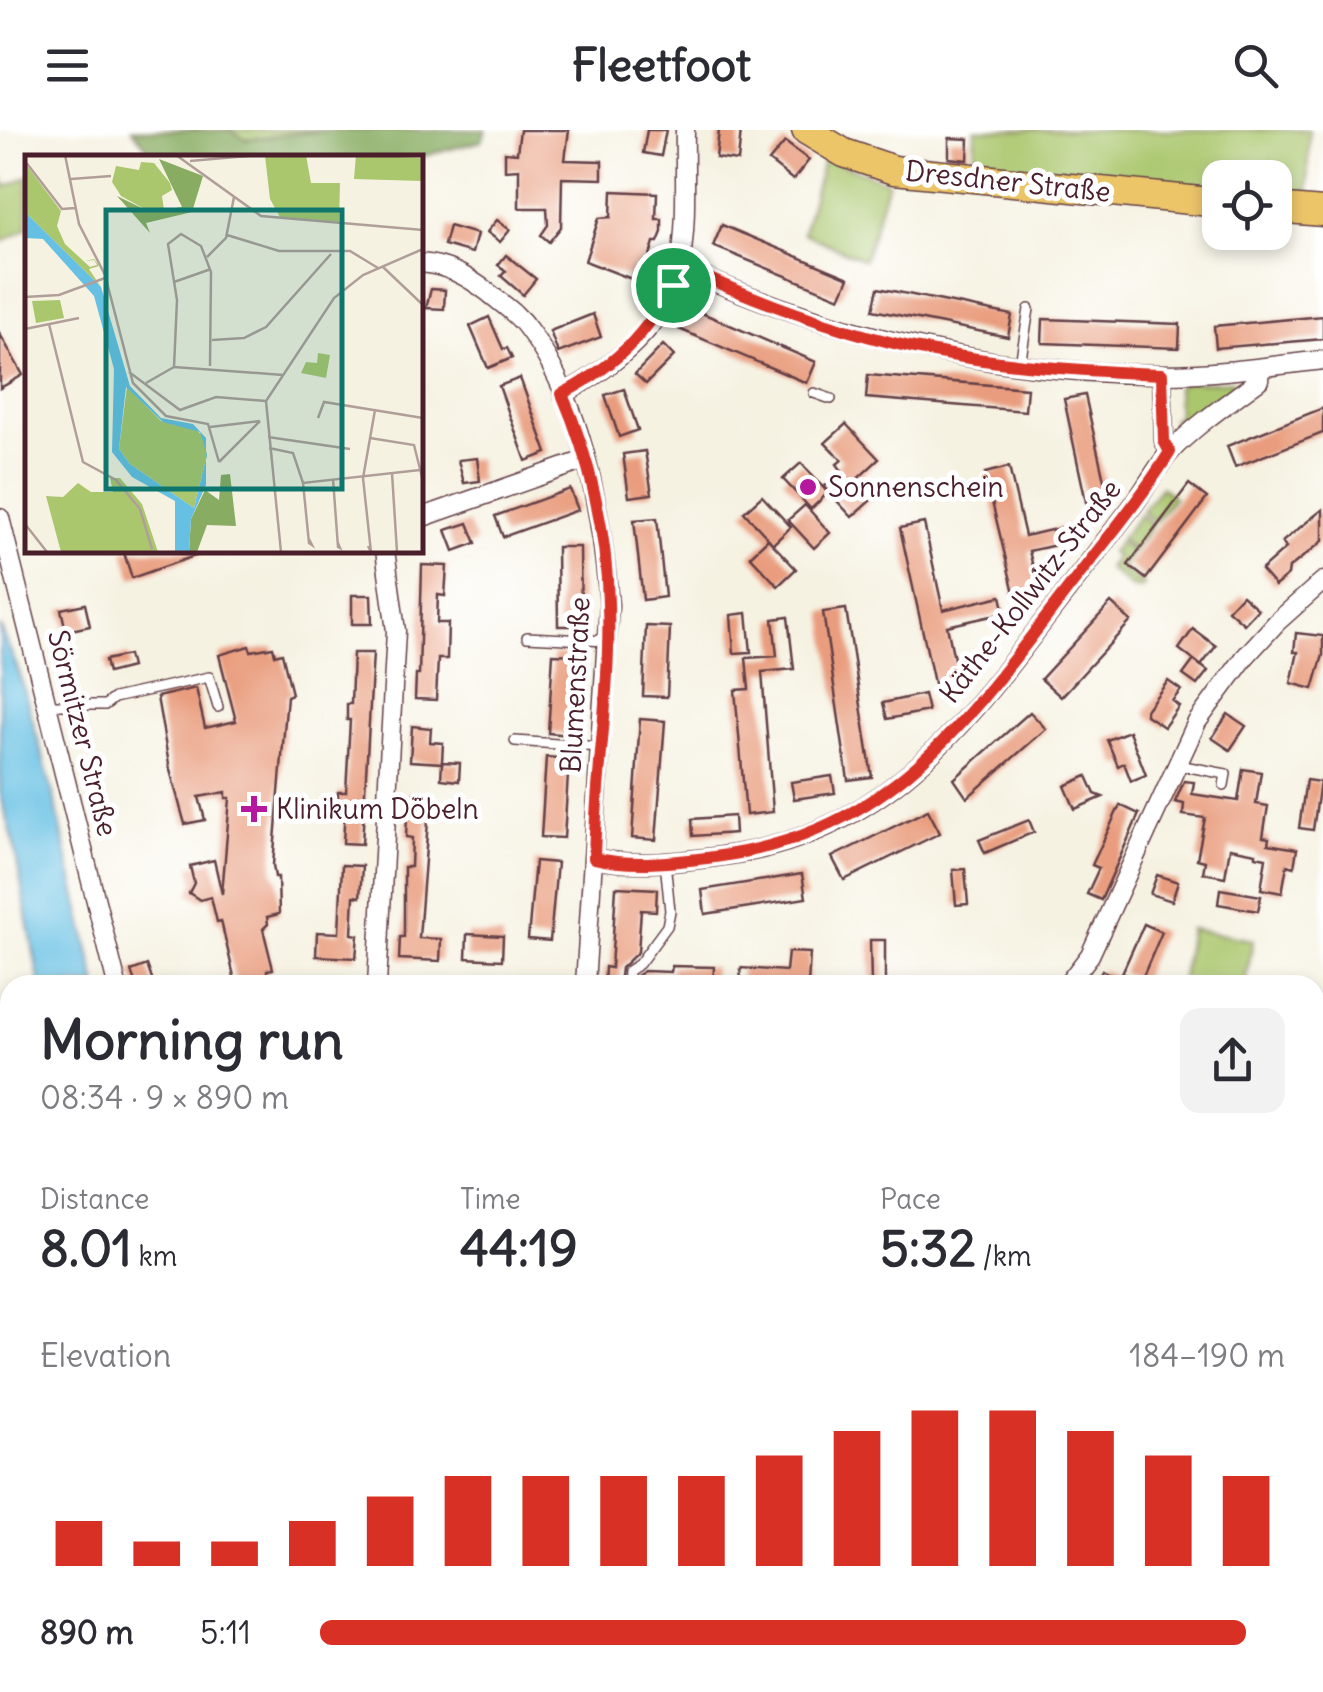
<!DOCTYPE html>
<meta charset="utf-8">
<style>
body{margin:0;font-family:Delius,sans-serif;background:#f2f2f3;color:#2b2b33;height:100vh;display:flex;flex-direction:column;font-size:38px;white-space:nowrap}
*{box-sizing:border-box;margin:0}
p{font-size:32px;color:#7c7c81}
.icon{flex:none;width:55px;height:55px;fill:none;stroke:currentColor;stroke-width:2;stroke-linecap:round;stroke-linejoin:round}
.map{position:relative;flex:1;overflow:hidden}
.panel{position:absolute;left:0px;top:845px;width:1325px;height:718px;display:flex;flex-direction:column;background:#fff;border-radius:30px 30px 0 0;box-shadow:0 5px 15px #0003}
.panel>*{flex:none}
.fabs{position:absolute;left:1202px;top:30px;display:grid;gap:20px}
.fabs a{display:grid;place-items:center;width:90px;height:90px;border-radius:20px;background:#fff;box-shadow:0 5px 15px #0003;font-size:50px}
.pin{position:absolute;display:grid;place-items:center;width:85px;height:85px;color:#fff;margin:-42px;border:5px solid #fff;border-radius:50%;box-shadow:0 2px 10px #0007}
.round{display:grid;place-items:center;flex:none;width:105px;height:105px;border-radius:20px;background:#f2f2f3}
.headline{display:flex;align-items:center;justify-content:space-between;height:170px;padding:0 40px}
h1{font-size:55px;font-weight:700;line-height:75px}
.metrics{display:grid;grid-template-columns:repeat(3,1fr);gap:15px;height:170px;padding:10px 40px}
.metrics div{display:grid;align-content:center}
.metrics b{font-size:50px;font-weight:700}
.metrics small{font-size:28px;font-weight:400}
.metrics p{font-size:28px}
.chart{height:280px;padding:20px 40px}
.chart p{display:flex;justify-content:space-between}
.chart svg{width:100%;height:180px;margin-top:10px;stroke:#d93025;stroke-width:6}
ul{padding:0 40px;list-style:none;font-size:32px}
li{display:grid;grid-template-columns:160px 120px 1fr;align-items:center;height:75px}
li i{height:25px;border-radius:12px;background:#d93025}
header{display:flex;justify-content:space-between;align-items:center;height:130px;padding:0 40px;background:#fff;font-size:45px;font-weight:700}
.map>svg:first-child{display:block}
.green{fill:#abc76e;stroke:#7a734c;stroke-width:2.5}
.forest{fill:#88ac61;stroke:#696646;stroke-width:2.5}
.water{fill:#65c0e3;stroke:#587087;stroke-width:2.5}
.building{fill:#e99d7e}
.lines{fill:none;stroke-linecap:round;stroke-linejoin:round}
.lane-casing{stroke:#643f46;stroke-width:12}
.street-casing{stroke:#643f46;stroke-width:21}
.primary-casing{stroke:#643f46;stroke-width:31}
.lane{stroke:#fff;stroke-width:9}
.street{stroke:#fff;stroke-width:18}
.primary{stroke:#edc569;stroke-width:28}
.route-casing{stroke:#fff;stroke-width:20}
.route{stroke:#d93025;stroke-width:12}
.poi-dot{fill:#b5179e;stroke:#fff;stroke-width:4}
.labels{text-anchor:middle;stroke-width:10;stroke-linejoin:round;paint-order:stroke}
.street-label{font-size:28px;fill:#4a1f2b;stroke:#fff}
.poi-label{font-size:28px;fill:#4a1f2b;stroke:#fff;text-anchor:start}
.inset-road{fill:none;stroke:#b19e99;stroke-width:2.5}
.view{fill:#0f766e;fill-opacity:0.15;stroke:#0f766e;stroke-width:5}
.inset-edge{fill:none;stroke:#4a1f2b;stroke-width:5}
</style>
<header><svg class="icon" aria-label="menu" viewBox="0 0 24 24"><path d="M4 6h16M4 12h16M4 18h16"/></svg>Fleetfoot<svg class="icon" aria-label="search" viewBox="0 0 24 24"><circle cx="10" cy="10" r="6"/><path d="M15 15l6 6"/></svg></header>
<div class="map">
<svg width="1323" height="1562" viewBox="0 0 1323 1562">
<rect width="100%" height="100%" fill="#fff"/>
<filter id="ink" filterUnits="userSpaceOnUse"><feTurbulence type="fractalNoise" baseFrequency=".01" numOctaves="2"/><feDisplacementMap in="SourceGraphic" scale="20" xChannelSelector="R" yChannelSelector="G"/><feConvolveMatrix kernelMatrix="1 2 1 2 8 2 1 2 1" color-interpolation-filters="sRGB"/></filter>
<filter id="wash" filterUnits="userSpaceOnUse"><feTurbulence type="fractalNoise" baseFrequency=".0048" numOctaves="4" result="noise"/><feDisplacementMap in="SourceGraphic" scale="40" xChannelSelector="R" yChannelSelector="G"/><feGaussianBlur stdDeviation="2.25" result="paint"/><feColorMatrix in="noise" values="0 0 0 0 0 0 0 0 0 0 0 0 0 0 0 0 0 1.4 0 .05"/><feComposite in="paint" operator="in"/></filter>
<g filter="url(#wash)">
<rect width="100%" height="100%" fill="#f6f2e2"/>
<g class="green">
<polygon points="229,0 324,0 324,1 246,10"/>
<polygon points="975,0 1309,0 1307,68 1275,65 1275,48 1220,48 1220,61 974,41"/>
<polygon points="824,28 888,52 864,130 803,103"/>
<polygon points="0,43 6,57 28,46 27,98 0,113"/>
<polygon points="1232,251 1233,257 1175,303 1173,288 1178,288 1177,257 1183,253"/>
<polygon points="1161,357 1174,367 1155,392 1142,381"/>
<polygon points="1140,385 1152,395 1134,420 1120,409"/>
<polygon points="1119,412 1132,422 1121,438 1144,455 1140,459 1131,457 1108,438 1116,427 1111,423"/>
<polygon points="1190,799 1253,810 1245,855 1181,855"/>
<polygon points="39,1553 123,1553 131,1562 39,1562"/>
<polygon points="351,1553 500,1553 498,1562 365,1562"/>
</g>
<g class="forest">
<polygon points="132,0 229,0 246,10 327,0 486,0 482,11 416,28 157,28"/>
<polygon points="654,1553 707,1553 711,1562 654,1562"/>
</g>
<g class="water">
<polygon points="0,496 19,542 54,667 97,855 40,855 14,715 0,666"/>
<polygon points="272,1553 351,1553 365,1562 287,1562"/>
</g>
<g id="blocks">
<g class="building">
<polygon points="520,0 569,0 565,30 602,31 602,49 562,48 561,97 549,112 541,105 548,95 547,78 519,78 519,39 505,40 505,22 517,23"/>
<polygon points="647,0 666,0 661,26 643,23"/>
<polygon points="719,0 741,0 738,31 716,28"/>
<polygon points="949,8 969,9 968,30 949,28"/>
<polygon points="785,12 809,30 793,50 769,31"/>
<polygon points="612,61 657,63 656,89 662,89 662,102 658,112 654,112 642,153 585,131 599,88 611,87"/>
<polygon points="497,90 510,100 500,112 487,102"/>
<polygon points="722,95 849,148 840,168 713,116"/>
<polygon points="449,96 477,104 472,123 444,115"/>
<polygon points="506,125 536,149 523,165 501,146 506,141 498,135"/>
<polygon points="878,158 1012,185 1008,207 873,180"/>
<polygon points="431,159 445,160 444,179 426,178"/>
<polygon points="688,177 816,232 807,253 679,199"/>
<polygon points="593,184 601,207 558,223 550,201"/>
<polygon points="1323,186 1323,209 1216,218 1214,196"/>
<polygon points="489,187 503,219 507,218 512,228 488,238 470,196"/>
<polygon points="1043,189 1180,194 1179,218 1042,213"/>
<polygon points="0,204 23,245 0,258"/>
<polygon points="663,215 674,226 646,254 635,244"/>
<polygon points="868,245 1027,258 1025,281 866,268"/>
<polygon points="520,248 547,323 526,331 499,256"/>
<polygon points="624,259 638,300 619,307 605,265"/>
<polygon points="1085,265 1108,368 1086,372 1064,269"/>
<polygon points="1323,278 1323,303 1235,337 1227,316"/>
<polygon points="846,294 879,329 853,353 870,371 852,387 824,357 842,341 837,334 842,330 825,313"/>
<polygon points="645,321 652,364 629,367 623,324"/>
<polygon points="477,328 480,351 464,353 458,330"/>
<polygon points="801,333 828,363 811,379 783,349"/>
<polygon points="1009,337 1025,406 1077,394 1079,405 1079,410 1029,421 1039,461 1015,467 985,343"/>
<polygon points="909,351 912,367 899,369 897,353"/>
<polygon points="1189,354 1207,368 1146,449 1128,435"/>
<polygon points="570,359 578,380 503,407 495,386"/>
<polygon points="762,366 791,397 773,414 744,382"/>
<polygon points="805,375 830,403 814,418 788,390"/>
<polygon points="1323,379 1323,411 1289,438 1288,445 1275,456 1261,440 1286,418 1282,412"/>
<polygon points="657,388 665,467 643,470 634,390"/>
<polygon points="468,393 476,413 454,421 446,400"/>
<polygon points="924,393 943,480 1001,466 1005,483 947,496 960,557 936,562 900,398"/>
<polygon points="768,409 796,439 778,456 750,426"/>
<polygon points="557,417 580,417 581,496 558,496"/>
<polygon points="123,420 206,420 206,422 132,448"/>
<polygon points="422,435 447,436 445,466 438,465 437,493 448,493 447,529 438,529 436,570 415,569 416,545 419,545"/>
<polygon points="352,465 371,465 372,494 352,494"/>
<polygon points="1242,465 1258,479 1244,494 1228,480"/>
<polygon points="1111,473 1131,491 1061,567 1041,549"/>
<polygon points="85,474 90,496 66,501 61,479"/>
<polygon points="846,479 872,647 848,650 823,482"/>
<polygon points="747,483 751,522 734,523 731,485"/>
<polygon points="788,487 794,539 762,542 773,682 746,685 735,560 749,559 746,528 777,526 773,489"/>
<polygon points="646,496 670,497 667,567 643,566"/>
<polygon points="1193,499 1216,516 1201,536 1179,519"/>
<polygon points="1296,503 1323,506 1323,525 1313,559 1291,553 1298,522 1294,522"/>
<polygon points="249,516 251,521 273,517 275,525 282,523 292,564 287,566 273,735 275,747 278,747 279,784 267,787 268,794 263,799 273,839 267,840 267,855 236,855 221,791 217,792 211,767 200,770 189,763 194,753 190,736 214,730 222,764 230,668 226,668 226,662 199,667 205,690 185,694 170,640 157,567 196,558 205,598 236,591 219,525"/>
<polygon points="353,523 373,523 362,714 343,713 345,678 338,678 338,662 346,662 350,590 347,590 347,574 351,574"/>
<polygon points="553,524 576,525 571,605 548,603"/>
<polygon points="128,525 131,537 108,543 105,530"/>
<polygon points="1194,530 1208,541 1197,555 1183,545"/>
<polygon points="1168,551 1181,560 1172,571 1179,576 1164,597 1146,585 1146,580"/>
<polygon points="924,564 928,581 887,589 883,573"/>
<polygon points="1030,582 1046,599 967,668 954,649"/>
<polygon points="1228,584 1246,596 1230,620 1212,608"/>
<polygon points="640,589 665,591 656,710 632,708"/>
<polygon points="412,596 431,598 430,612 443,613 442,632 460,633 459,651 441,649 442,633 410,631"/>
<polygon points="1129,601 1146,645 1131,651 1124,633 1118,636 1107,610"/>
<polygon points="546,627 569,629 564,708 541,707"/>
<polygon points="1243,639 1261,642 1256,674 1268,676 1263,707 1269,708 1268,714 1297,719 1294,737 1287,735 1282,763 1261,759 1266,728 1256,726 1256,723 1230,718 1225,747 1203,743 1205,731 1197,729 1205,688 1183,685 1184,674 1175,672 1184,651 1194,652 1192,664 1238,671"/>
<polygon points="832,646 835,663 794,669 791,652"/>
<polygon points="1087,646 1095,664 1103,667 1075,679 1065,656"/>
<polygon points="1306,650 1320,652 1313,700 1299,698"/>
<polygon points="408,664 430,665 419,808 441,809 440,831 399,829 400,807 404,807 404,737 411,737 412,708 406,707"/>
<polygon points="1120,675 1139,684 1101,770 1087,764 1099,738 1092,735"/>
<polygon points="928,680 940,703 844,750 832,727"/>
<polygon points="734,686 735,703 693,706 692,689"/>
<polygon points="1029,690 1034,702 985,723 979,710"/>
<polygon points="535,731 557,733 550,811 528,809"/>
<polygon points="342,735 362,736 360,767 354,766 352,804 358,805 356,828 316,826 317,802 339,803"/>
<polygon points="965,739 968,774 956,775 953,740"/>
<polygon points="802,744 806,768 705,784 702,760"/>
<polygon points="1157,745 1178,752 1172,771 1150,764"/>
<polygon points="616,757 657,759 656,781 641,780 638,822 621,838 619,855 604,855 605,837 611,838"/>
<polygon points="1220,759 1261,766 1258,781 1218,774"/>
<polygon points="1144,794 1162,802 1141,851 1122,843"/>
<polygon points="467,804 503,806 502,830 466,828"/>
<polygon points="870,810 885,810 885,855 871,855"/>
<polygon points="788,822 810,823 808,855 740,855 741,838 786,841"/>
<polygon points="147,835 154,855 136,855 131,841"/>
<polygon points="672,836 714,837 713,855 635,855 636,846 644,841 671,842"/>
<polygon points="1102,840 1131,855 1094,855"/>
</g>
</g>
</g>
<g filter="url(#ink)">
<use href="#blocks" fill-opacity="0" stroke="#643f46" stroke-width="2.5"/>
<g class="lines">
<defs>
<g id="lane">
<polyline points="1020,234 1029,179"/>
<polyline points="814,263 831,269"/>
<polyline points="527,507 607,511"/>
<polyline points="47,575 105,575 114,568 209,547 218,577"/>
<polyline points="515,611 600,617"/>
<polyline points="1178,635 1226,644 1224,655"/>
<polyline points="627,855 628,841 639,834 667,796 670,781 665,732"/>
<polyline points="560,1553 605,1562"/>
<polyline points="629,1562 648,1552"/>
</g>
<g id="street">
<path d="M420 133C447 135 467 146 489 163 502 174 518 184 528 199 583 272 602 385 609 475L585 855"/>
<path d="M680 137C832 205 995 245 1163 244 1217 244 1270 236 1323 230"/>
<polyline points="1162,244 1164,311 1170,322"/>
<path d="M563 264C612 238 670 193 680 134 688 90 684 44 685 0"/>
<polyline points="0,388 117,855"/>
<polyline points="420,388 585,330"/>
<path d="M594 728C634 737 675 732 715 727 873 709 953 611 1043 492 1072 454 1102 416 1131 378 1145 360 1156 338 1170 322 1193 297 1232 270 1259 250L1260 239"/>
<polyline points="377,855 396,501 385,420"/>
<polyline points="1067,855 1090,825 1197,592 1245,527 1277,492 1323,451"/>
<polyline points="1315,1090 1323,1091"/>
<polyline points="1315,1312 1323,1313"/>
<polyline points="0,1483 10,1487"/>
<polyline points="1315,1503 1323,1502"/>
<polyline points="89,1552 97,1562"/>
<polyline points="943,1552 945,1562"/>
<polyline points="1109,1552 1111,1562"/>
<polyline points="1278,1552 1279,1562"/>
</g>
<g id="primary">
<polyline points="806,0 844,23 894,40 1220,73"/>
<polyline points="1275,78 1323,82"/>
</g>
</defs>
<use href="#lane" class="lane-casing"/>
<use href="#street" class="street-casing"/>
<use href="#primary" class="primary-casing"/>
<use href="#lane" class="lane"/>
<use href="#street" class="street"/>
<use href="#primary" class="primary"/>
</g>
</g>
<g class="lines" filter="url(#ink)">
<defs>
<path id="route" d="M680 136C761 173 846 205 934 222 1009 236 1086 241 1162 244L1164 311 1170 322C1138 373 1098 420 1061 468 960 600 885 707 707 728 670 732 632 737 594 728 596 644 611 558 608 474 607 403 590 329 562 264 618 235 657 195 680 136Z"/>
</defs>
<use href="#route" class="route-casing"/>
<use href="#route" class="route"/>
</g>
<g class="poi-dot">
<circle cx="808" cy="357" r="10"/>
<path d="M249 664h10v10h10v10h-10v10h-10v-10h-10v-10h10z"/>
</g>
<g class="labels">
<g class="street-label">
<text transform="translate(1008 51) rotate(6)" y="10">Dresdner Straße</text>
<text transform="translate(1030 461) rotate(-52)" y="10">Käthe-Kollwitz-Straße</text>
<text transform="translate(575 555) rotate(-87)" y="10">Blumenstraße</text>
<text transform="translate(83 603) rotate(76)" y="10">Sörmitzer Straße</text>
</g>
<g class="poi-label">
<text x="828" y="367">Sonnenschein</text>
<text x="276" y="689">Klinikum Döbeln</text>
</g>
</g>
<g transform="translate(25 25)">
<rect width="398" height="398" fill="#f6f2e2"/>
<path d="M281 0 286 28H315L314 67 255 62 245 44 240 1ZM331 0 396 3V26L329 24ZM116 7 129 8 145 28 147 35 137 41 139 55 125 57 96 41 87 27 91 11 114 15ZM0 8 36 56 32 71 40 89 65 112 72 110 69 105 60 106 69 104 74 111 64 114 76 132 0 57ZM35 145 39 163 11 168 7 146ZM293 198 305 200 301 223 397 242 276 218 281 207 292 208ZM102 232 136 266 168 272 178 281 182 300 169 353 105 309 94 294ZM85 323H95L117 349 133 397H36L21 341 38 342 53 328 66 337H88Z" fill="#abc76e"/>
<path d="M134 4 178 21 167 57 121 68 125 78 92 41 125 57 157 52ZM205 319 211 371 182 370 172 397H164L166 364 180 335 194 345 196 320Z" fill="#88ac61"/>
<path d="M0 57 76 132 105 231 136 263 168 269 181 283V330L166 364 164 397H150V346L107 322 87 297 89 214 69 141 18 84 0 83ZM101 232 138 267 175 277 182 300 169 353 105 309 94 294Z" fill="#65c0e3" fill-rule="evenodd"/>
<path class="inset-road" d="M40 0 54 69 80 120 108 228 141 261 183 269 194 307M151 0 236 61 398 75M0 6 37 54 51 53M165 6 234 0M46 24 86 21M202 80 254 96H325L353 113M182 102 201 83 209 42M358 112 398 150M149 127 186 114M0 142 34 140 80 123M24 169 58 307 91 325 115 354 127 394M0 174 54 163M187 185 219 183 241 172 306 99M149 212 152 145 143 89 156 79 176 91 186 117 185 211M104 217 155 255 191 242 241 246M121 228 149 212 258 220M293 263 299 247 398 263M185 272 235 266M243 282 325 294M345 283 389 290 398 326M244 293 268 298 278 328 395 315M194 307 235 266M367 318 372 397M308 324 313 392 315 393 313 388M278 328 284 388 287 390 284 384M0 369 22 397M343 391 346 397 338 323 350 255M256 397 241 246 309 143 338 120 398 94"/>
<path class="view" d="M81 55H317V334H81Z"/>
<rect width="398" height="398" class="inset-edge"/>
</g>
</svg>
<div class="fabs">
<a><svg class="icon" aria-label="locate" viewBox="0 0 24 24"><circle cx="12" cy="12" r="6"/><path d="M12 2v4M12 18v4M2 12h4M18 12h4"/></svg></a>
</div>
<div class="pin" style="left:673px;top:155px;background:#1e9e55"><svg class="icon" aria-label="arrive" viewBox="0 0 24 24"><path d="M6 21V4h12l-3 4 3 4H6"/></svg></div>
<section class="panel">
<div class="headline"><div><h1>Morning run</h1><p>08:34 · 9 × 890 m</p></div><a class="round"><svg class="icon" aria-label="share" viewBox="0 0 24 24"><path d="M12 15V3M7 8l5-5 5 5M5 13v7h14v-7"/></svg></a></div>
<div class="metrics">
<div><p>Distance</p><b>8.01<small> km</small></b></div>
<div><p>Time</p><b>44:19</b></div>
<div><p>Pace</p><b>5:32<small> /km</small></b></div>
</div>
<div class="chart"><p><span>Elevation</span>184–190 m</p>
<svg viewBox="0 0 160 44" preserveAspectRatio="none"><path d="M5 44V33M15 44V38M25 44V38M35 44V33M45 44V27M55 44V22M65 44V22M75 44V22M85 44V22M95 44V17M105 44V11M115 44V6M125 44V6M135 44V11M145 44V17M155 44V22"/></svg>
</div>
<ul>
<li><b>890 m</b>5:11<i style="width:96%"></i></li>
</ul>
</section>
</div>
